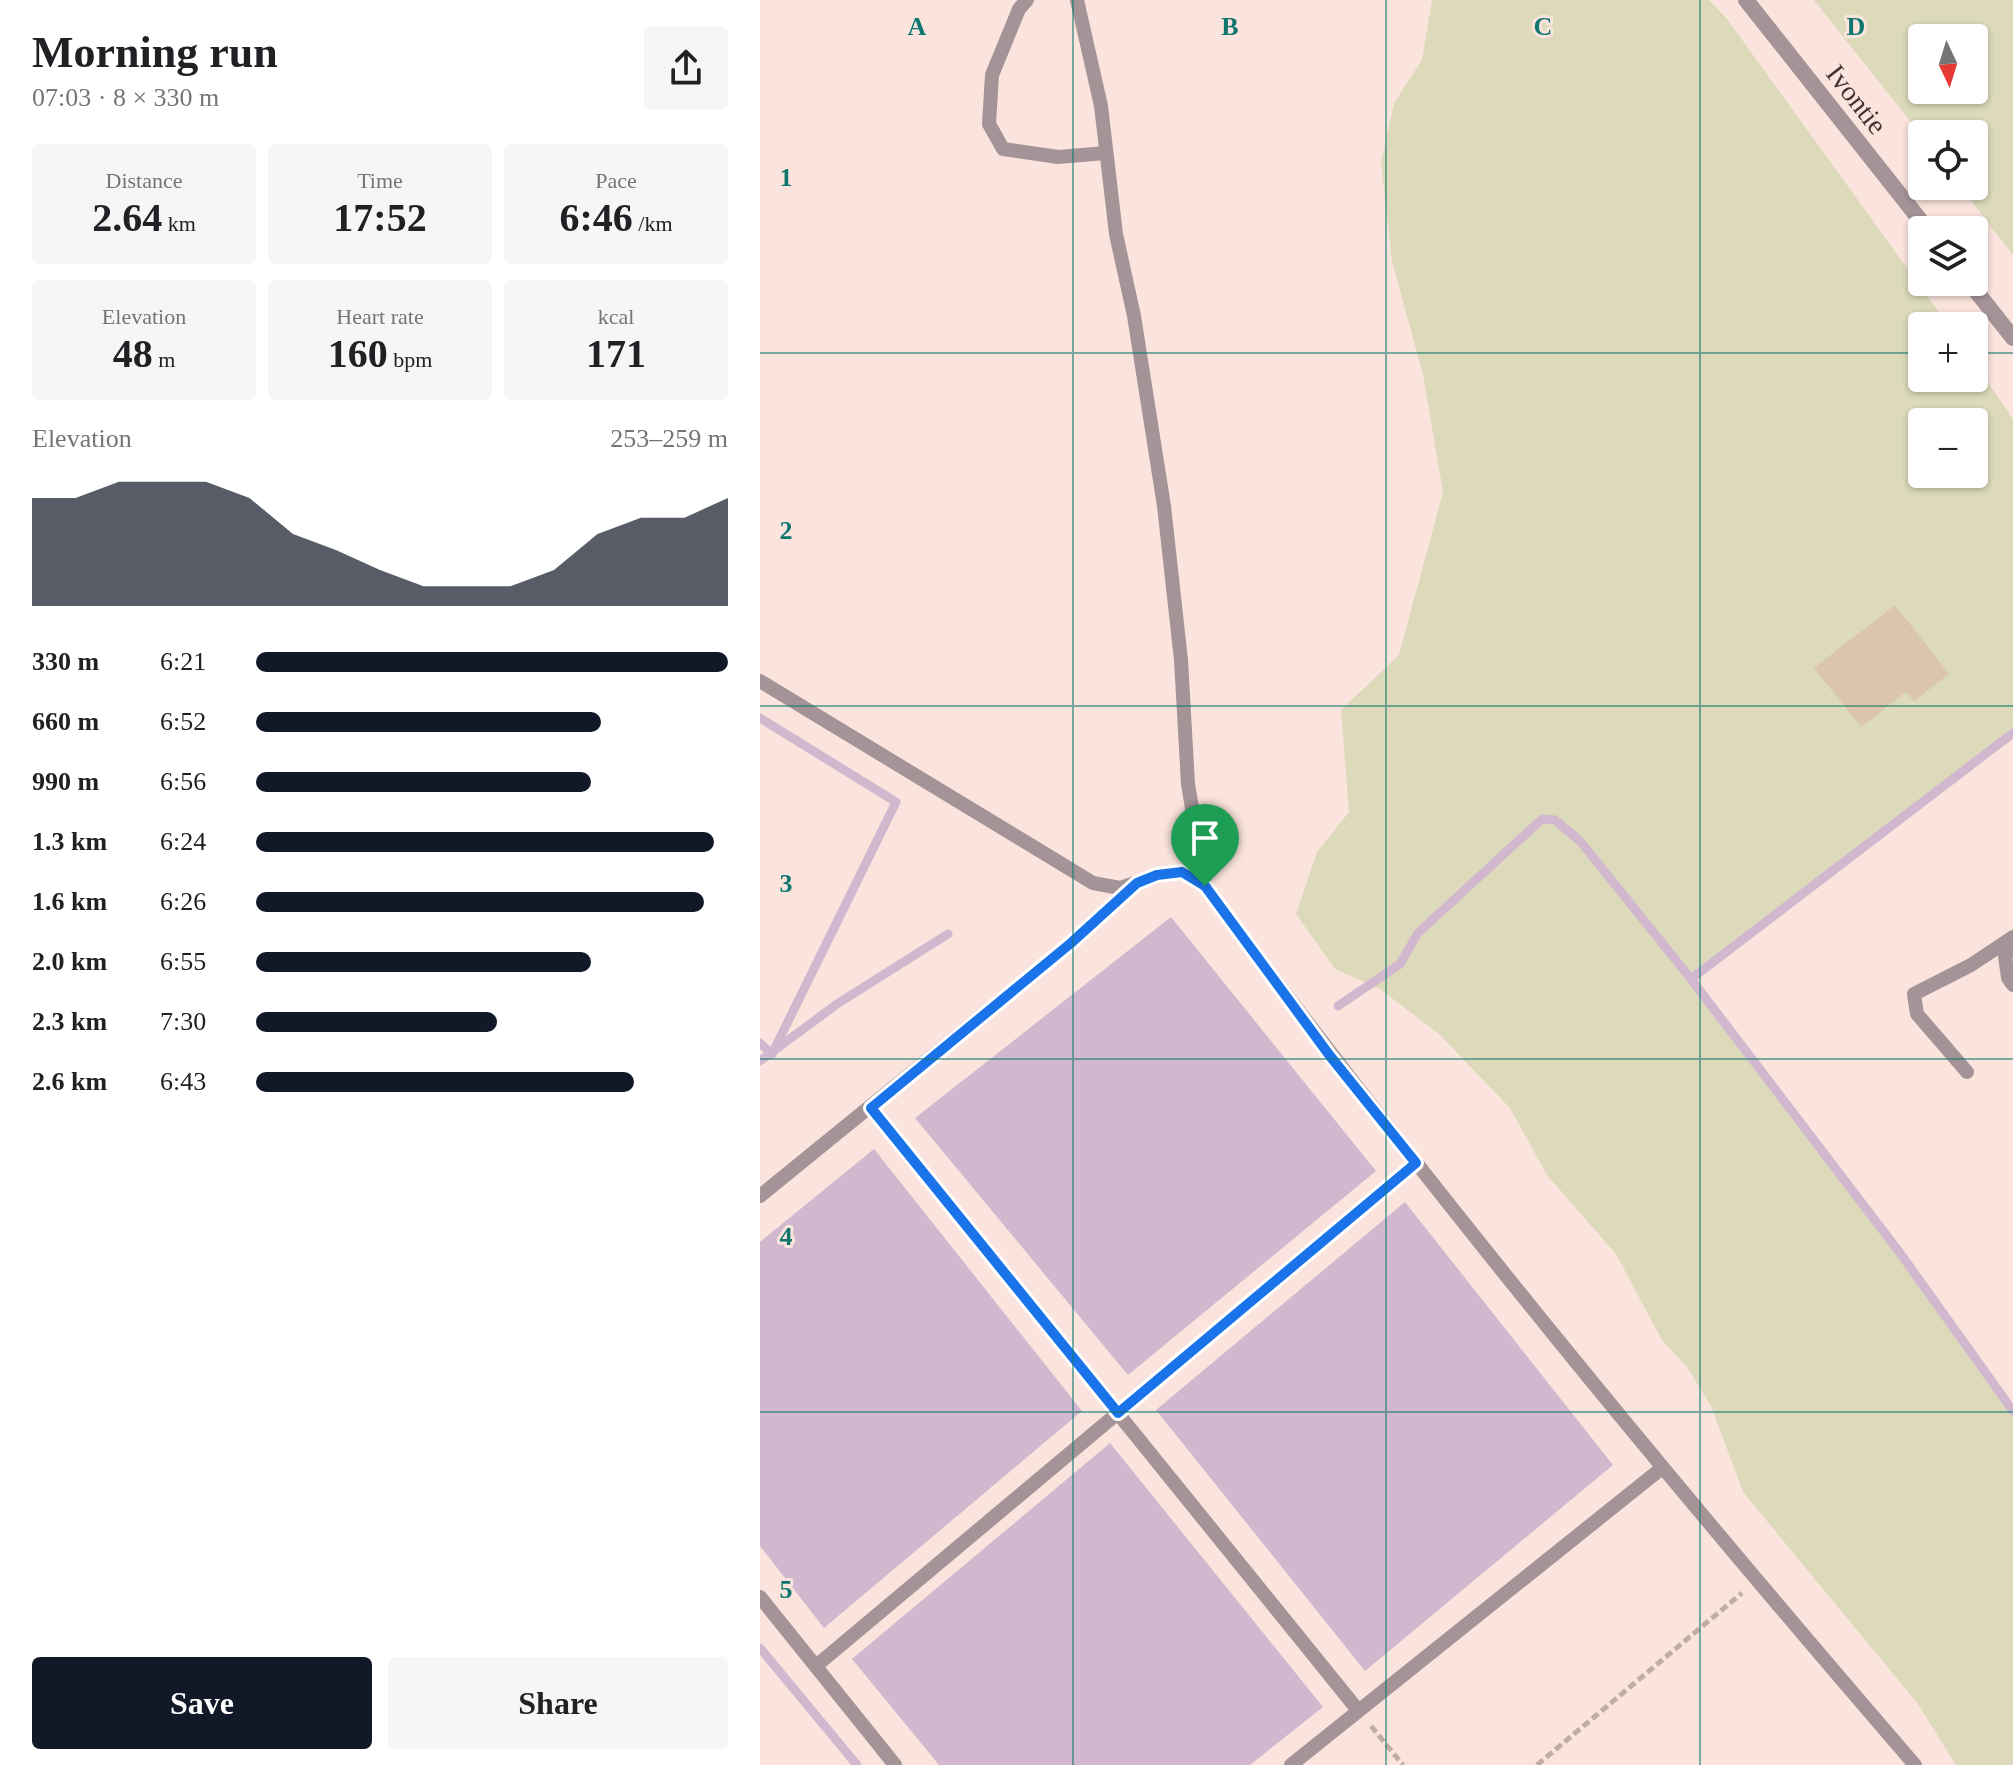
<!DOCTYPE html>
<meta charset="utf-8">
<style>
body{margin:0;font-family:Georgia,serif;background:#f6f6f6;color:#202124;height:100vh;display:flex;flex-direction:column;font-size:30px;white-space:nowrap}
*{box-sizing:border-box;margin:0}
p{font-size:26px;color:#757577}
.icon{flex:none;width:44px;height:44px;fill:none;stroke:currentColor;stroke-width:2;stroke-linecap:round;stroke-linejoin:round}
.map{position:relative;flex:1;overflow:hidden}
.panel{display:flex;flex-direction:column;background:#fff;width:760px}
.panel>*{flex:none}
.needle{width:52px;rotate:176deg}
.buttons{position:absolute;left:1148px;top:24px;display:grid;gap:16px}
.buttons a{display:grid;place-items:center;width:80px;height:80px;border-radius:8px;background:#fff;box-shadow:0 2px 6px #0004;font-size:40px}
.pin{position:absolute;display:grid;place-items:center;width:68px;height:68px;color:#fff;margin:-82px -34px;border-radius:50% 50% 50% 0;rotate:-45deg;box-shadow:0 0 8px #0007}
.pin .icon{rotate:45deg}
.round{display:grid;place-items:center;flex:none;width:84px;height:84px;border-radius:8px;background:#f6f6f6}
.overview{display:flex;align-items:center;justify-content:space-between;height:136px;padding:0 32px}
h1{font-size:44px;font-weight:700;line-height:60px}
.figures{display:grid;grid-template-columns:repeat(3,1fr);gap:12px;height:136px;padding:8px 32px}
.figures div{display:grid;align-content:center;border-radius:8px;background:#f6f6f6;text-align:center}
.figures b{font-size:40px;font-weight:700}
.figures small{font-size:22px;font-weight:400}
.figures p{font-size:22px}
.chart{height:224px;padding:16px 32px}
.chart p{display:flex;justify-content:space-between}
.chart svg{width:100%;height:144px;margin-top:8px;fill:#111827;opacity:.7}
.primary-button{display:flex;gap:16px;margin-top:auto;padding:16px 32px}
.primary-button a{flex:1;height:92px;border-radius:8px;background:#111827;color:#fff;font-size:32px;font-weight:700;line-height:92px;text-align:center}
.primary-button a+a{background:#f6f6f6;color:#202124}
ul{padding:0 32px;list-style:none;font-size:26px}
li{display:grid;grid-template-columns:128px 96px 1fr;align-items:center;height:60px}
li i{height:20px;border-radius:10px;background:#111827}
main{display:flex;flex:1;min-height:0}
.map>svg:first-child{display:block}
.green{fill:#dcdabb;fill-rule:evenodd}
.water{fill:#d2b8cf}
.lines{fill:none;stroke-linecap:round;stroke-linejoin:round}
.stream{stroke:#d2b8cf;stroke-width:9}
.building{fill:#dbc5ab}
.path{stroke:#c1aca6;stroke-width:5;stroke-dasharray:8 4;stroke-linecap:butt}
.lane{stroke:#a49497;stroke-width:14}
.street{stroke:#a49497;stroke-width:16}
.route-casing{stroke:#fff;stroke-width:16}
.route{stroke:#1a73e8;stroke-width:10}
.grid{fill:none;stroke:#0f766e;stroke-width:2;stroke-opacity:0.55}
.labels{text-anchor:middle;stroke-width:6;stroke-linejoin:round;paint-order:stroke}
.street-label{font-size:28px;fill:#41332f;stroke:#fbe4dd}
.grid-label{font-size:26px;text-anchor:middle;font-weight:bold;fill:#0f766e;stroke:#fbe4dd;stroke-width:6;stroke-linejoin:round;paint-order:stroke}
</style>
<main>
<section class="panel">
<div class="overview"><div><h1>Morning run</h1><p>07:03 · 8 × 330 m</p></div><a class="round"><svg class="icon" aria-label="share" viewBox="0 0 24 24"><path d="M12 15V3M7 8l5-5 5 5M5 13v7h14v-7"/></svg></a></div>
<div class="figures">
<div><p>Distance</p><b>2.64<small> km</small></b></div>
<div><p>Time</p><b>17:52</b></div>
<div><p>Pace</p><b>6:46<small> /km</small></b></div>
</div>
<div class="figures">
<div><p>Elevation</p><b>48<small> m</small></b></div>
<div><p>Heart rate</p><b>160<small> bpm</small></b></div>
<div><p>kcal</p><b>171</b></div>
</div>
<div class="chart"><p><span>Elevation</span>253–259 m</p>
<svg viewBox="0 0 160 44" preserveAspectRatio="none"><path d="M0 44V11L10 11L20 6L30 6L40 6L50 11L60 22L70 27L80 33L90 38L100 38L110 38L120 33L130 22L140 17L150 17L160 11V44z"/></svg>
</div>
<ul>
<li><b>330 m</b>6:21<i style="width:100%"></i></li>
<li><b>660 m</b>6:52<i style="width:73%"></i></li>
<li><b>990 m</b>6:56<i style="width:71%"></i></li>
<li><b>1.3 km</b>6:24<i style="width:97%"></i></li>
<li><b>1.6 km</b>6:26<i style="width:95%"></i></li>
<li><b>2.0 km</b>6:55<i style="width:71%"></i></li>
<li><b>2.3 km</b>7:30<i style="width:51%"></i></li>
<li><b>2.6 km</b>6:43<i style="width:80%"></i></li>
</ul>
<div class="primary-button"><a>Save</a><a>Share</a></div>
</section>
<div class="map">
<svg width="1253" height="1765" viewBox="0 0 1253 1765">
<rect width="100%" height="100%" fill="#fbe4dd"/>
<g class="green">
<path d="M672 0H949L967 19 1189 326H1162V378H1214V362L1253 419V733L931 979 1140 1253 1253 1411V1765H1196L1158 1704 983 1492 951 1406 927 1367 902 1340 856 1254 787 1175 750 1108 679 1034 620 989 575 969 536 914 557 852 589 812 581 710 639 655 683 492 663 375 632 261 621 162 634 103 662 60ZM1162 422H1214V474H1162Z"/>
<path d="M1054 0H1253V255L1200 186H1214V134L1162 136ZM1162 38H1214V90H1162Z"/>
</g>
<g class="water">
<polygon points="411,917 616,1171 368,1375 155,1118"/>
<polygon points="114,1149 322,1411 64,1628 0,1546 0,1242"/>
<polygon points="645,1202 853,1465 605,1671 396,1410"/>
<polygon points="350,1443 563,1707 490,1765 179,1765 92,1659"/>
</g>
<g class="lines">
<g class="stream">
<polyline points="0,718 136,802 12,1054"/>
<polyline points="931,979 1253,733"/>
<polyline points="578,1006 640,964 658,933 782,819 795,820 820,841 931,979 1140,1253 1253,1411"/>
<polyline points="0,1043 12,1054"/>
<polyline points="0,1061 77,1004 188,934"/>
<polyline points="0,1648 97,1765"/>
</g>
</g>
<polygon class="building" points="1135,605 1189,674 1154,701 1146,692 1101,727 1054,668"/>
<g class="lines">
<g class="path">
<polyline points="611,1726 643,1765"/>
<polyline points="777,1765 982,1593"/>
</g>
<g class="lane">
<polyline points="267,0 259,9 232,75 229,124 243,149 298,157 346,153"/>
<polyline points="317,0 341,106 356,234 374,316 404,506 421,660 428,784 445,886"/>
<path d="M0 681 333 883 360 888 397 875 422 872 445 886C669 1189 909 1480 1155 1765"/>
<polyline points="1253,947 1245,956 1248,978 1253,985"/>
<polyline points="1207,1072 1157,1014 1154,994 1211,965 1253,937"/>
<polyline points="111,1108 597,1709"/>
<polyline points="0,1196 311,943 374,886"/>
<polyline points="0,1597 135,1765"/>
<polyline points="56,1666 656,1163"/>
<polyline points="531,1765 902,1468"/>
</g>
<g class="street">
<polyline points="986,0 1168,230"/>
<polyline points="1209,282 1253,338"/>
</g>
</g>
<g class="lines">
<defs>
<polygon id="route" points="422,872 445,886 570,1056 656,1163 358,1413 111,1108 311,943 377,883 397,875"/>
</defs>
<use href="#route" class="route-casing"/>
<use href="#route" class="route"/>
</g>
<path class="grid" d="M313 0V1765M626 0V1765M940 0V1765M0 353H1162M1214 353H1253M0 706H1253M0 1059H1253M0 1412H1253"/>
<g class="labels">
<g class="street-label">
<text transform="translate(1097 99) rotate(52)" y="10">Ivontie</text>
</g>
</g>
<g class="grid-label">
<text x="157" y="35">A</text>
<text x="470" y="35">B</text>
<text x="783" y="35">C</text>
<text x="1096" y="35">D</text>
<text x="26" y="186">1</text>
<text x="26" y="539">2</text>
<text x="26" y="892">3</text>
<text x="26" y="1245">4</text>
<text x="26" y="1598">5</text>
</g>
</svg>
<div class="buttons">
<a><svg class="needle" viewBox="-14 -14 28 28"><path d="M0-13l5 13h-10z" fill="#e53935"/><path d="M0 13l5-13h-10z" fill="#757577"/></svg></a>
<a><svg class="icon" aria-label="locate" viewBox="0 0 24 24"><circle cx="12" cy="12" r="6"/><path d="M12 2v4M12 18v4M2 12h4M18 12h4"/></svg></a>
<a><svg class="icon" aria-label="layers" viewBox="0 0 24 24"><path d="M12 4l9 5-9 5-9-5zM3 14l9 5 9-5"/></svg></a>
<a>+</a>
<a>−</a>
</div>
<div class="pin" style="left:445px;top:886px;background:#1e9e55"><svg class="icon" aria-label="arrive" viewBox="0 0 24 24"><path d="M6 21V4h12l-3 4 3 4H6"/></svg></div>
</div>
</main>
